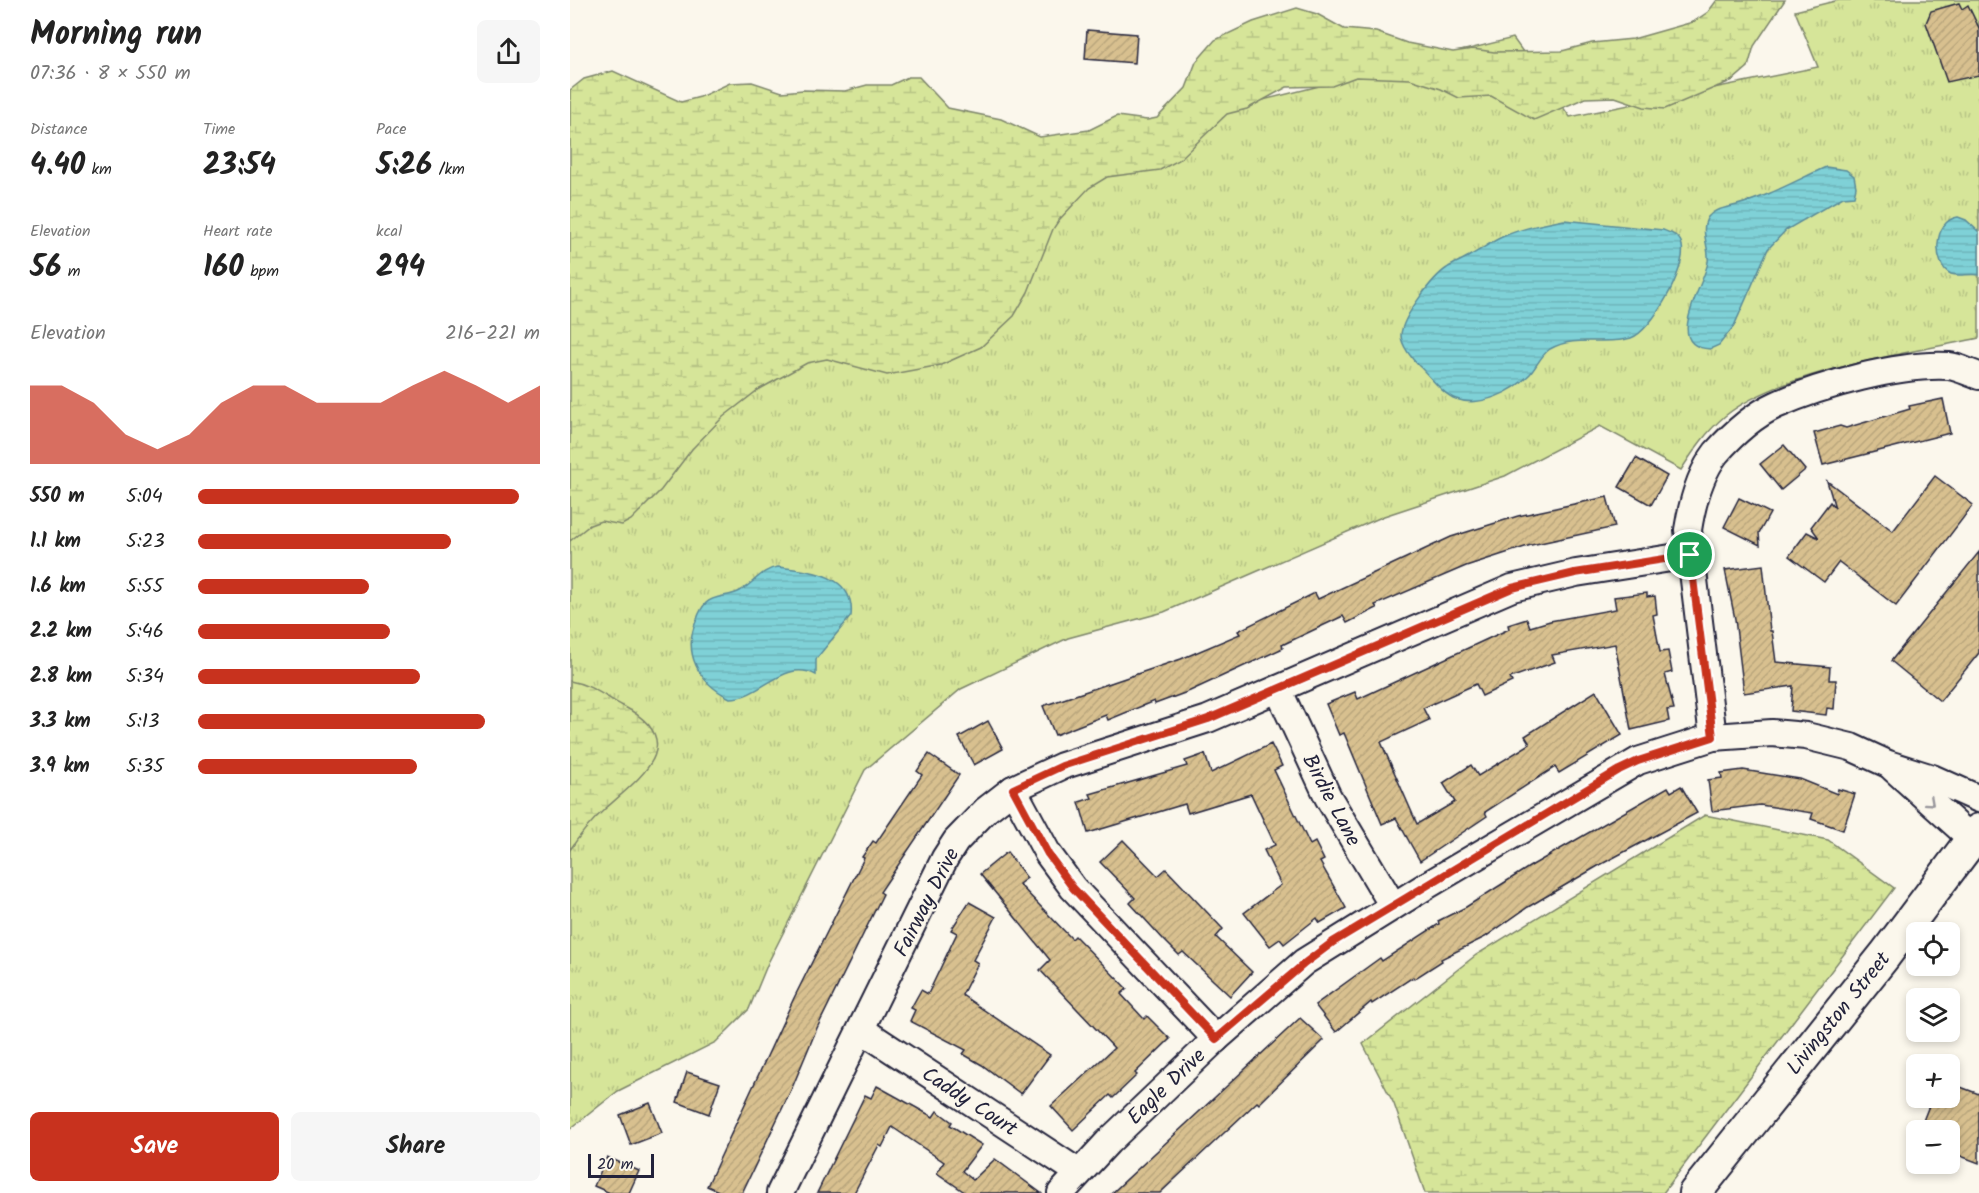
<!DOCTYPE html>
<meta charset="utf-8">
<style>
body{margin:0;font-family:Kalam,sans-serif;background:#f6f6f6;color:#222;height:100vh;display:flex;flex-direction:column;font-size:22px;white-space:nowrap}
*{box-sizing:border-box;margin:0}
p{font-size:20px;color:#767676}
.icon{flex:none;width:33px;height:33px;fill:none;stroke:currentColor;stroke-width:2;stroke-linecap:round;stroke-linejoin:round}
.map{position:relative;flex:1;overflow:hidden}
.panel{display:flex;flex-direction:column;background:#fff;width:570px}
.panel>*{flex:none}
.fabs{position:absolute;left:1336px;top:922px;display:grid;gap:12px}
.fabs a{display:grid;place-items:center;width:54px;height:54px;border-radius:9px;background:#fff;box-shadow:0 3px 9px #0003;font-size:30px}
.scale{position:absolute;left:18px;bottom:15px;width:66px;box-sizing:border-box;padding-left:6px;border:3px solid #22223b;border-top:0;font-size:16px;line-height:21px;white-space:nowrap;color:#22223b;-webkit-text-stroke:4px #fbf7ec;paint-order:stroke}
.pin{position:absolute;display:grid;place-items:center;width:51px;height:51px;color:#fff;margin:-26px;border:3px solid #fff;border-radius:50%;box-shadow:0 2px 6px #0007}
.round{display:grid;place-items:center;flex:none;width:63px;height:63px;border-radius:9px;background:#f6f6f6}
.headline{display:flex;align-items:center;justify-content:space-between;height:102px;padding:0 30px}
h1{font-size:33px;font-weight:700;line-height:45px}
.metrics{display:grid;grid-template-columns:repeat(3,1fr);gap:9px;height:102px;padding:6px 30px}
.metrics div{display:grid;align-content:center}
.metrics b{font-size:30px;font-weight:700}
.metrics small{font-size:16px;font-weight:400}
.metrics p{font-size:16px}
.chart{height:168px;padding:12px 30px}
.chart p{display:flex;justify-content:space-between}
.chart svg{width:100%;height:108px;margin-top:6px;fill:#c8321e;opacity:.7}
.cta{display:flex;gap:12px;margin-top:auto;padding:12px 30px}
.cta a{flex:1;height:69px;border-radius:9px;background:#c8321e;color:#fff;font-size:24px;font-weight:700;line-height:69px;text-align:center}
.cta a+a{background:#f6f6f6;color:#222}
ul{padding:0 30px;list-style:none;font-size:20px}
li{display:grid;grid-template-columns:96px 72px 1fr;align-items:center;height:45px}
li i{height:15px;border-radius:8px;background:#c8321e}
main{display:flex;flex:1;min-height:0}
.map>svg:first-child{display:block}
.grass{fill:url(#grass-tufts);stroke:#7c846a;stroke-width:1.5}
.wetland{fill:url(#wetland-marsh);stroke:#7c846a;stroke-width:1.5}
.water{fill:url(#water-rules);stroke:#5a8b99;stroke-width:1.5}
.building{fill:url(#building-hatch);stroke:#22223b;stroke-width:1.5}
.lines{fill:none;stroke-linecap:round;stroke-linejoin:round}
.minor-casing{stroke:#22223b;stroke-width:30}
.tertiary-casing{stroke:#22223b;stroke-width:36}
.minor{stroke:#fbf7ec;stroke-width:26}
.tertiary{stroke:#fbf7ec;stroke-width:32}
.oneway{stroke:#99979c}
.route-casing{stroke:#fff;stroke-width:12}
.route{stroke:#c8321e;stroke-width:8}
.labels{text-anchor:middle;stroke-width:4.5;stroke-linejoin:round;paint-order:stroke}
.street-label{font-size:21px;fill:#22223b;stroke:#fbf7ec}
</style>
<main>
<section class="panel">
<div class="headline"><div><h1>Morning run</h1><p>07:36 · 8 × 550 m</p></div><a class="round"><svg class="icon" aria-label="share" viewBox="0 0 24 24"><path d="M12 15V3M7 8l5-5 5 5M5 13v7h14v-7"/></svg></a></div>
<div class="metrics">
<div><p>Distance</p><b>4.40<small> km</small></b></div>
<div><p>Time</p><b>23:54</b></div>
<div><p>Pace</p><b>5:26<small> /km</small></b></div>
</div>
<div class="metrics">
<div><p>Elevation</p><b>56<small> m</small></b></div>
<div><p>Heart rate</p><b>160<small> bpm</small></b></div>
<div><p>kcal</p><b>294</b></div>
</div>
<div class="chart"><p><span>Elevation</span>216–221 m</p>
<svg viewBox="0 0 160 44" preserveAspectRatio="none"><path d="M0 44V12L10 12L20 19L30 32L40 38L50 32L60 19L70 12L80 12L90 19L100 19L110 19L120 12L130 6L140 12L150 19L160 12V44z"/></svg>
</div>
<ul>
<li><b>550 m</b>5:04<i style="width:94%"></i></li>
<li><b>1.1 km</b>5:23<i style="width:74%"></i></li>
<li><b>1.6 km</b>5:55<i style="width:50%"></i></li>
<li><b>2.2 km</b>5:46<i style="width:56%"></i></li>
<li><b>2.8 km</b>5:34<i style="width:65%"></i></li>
<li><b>3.3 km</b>5:13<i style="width:84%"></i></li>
<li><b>3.9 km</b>5:35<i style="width:64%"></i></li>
</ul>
<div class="cta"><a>Save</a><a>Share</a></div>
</section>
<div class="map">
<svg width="1409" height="1193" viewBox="0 0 1409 1193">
<defs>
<pattern id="grass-tufts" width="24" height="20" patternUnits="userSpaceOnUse" patternTransform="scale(1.5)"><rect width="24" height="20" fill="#d6e599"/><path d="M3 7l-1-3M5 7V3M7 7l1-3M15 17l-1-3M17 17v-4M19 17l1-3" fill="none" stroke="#b7c485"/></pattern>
<pattern id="wetland-marsh" width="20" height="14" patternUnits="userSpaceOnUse" patternTransform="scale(1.5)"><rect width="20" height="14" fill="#d6e599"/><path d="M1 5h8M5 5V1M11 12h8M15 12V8" fill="none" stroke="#b7c485"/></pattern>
<pattern id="water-rules" width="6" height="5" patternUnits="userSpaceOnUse" patternTransform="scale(1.5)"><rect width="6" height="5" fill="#7fd1d7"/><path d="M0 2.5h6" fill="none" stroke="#6db3b9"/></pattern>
<pattern id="building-hatch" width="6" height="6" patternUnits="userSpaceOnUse" patternTransform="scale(1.5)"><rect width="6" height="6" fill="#d8c08f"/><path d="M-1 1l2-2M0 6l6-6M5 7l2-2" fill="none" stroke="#b9a57c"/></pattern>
</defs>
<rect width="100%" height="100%" fill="#fbf7ec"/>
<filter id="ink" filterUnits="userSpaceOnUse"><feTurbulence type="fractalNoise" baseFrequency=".0167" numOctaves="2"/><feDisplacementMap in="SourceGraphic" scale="12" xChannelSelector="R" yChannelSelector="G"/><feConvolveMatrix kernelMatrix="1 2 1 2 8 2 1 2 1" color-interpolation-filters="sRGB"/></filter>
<g filter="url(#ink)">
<path class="grass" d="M1269 0H1409V338C1338 353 1210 371 1155 416 1136 432 1124 450 1111 470L1030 426 935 476 814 516 594 612 498 638 391 689 295 770 198 963 179 1009 146 1042 48 1091 0 1129V463L527 141 943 38 1000 117 1248 67 1225 11Z"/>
<g class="wetland">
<polygon points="1147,0 1215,0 1184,46 1178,67 1163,80 1095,109 1074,107 1045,97 1015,98 964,120 921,96 889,98 871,89 840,79 786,77 762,86 717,87 677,109 657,114 609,160 590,170 537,177 519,188 489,220 483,229 458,292 444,316 411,347 371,365 317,375 257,359 237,363 188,390 153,417 122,449 91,490 61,520 52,525 31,521 20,525 0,541 0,90 14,79 43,71 111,102 130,97 160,83 182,82 212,92 233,90 275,91 297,85 321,85 338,77 349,77 378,108 431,119 470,137 519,130 547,116 577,120 587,118 616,88 626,62 645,40 683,22 727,8 747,14 774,29 806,32 837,43 883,52 903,49 924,52 992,51 1022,43 1063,39 1123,22 1138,12"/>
<path d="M0 681C22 685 34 696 53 706 119 741 74 775 36 808 23 820 10 834 0 850Z"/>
<polygon points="1135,815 1258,840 1324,888 1093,1193 855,1193 824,1104 793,1044 906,955"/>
</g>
<g class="water">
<path d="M1256 167 1276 170 1284 176 1286 187 1284 196 1273 197 1216 230 1198 249 1164 326 1149 345 1140 349C1092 347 1134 286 1138 262 1140 248 1129 230 1138 217 1145 208 1157 208 1167 205 1197 197 1227 180 1256 167Z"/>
<path d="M1388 217 1396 220 1409 232V275C1400 273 1389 277 1381 274 1362 265 1363 220 1388 217Z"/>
<path d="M994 220 1093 230C1101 233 1111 236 1112 246 1117 268 1082 331 1061 338 1036 346 1005 334 980 349 971 355 967 366 960 374 943 392 910 408 886 399 872 394 860 376 849 366 842 359 831 345 831 335 832 317 863 277 877 268 884 263 893 260 901 255 912 249 921 242 932 237 952 228 973 224 994 220Z"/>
<path d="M208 567C237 570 286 574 281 616L246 659V675C213 658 192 698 160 698 128 683 112 652 127 619 129 613 132 607 136 603 144 595 160 597 170 591 184 583 192 569 208 567Z"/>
</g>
<g class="building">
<polygon points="1389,3 1392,9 1398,5 1409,28 1409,75 1377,82 1356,23 1361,11"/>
<polygon points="517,30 567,34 565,63 515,59"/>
<polygon points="1373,399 1380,433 1253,465 1244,433 1270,426 1276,428 1340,409 1339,406"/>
<polygon points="1214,445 1235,470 1211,490 1190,464"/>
<polygon points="1066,458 1097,476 1081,505 1049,487"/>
<polygon points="1365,476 1403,505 1326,606 1269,562 1254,582 1219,556 1237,532 1249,538 1241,527 1260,502 1265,508 1257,481 1323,531"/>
<polygon points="1037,497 1045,527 961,545 896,566 805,605 807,608 777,623 773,616 712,645 713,648 620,691 585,704 584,701 538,720 536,715 485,735 473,706 611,659 670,634 668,631 745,593 748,599 881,537 948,516"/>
<polygon points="1169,498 1200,513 1189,533 1190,545 1154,527"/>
<polygon points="1409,552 1409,653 1370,701 1321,661"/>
<polygon points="1193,565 1200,631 1202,631 1206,662 1260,667 1259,680 1266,680 1264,709 1257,708 1256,715 1221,711 1223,686 1174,693 1165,619 1155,570"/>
<polygon points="1077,593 1077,597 1085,596 1087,614 1083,615 1090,652 1098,651 1102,672 1095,674 1104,709 1097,710 1099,721 1061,730 1045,644 982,655 985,662 940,678 942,682 912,696 906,684 853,708 859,720 811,742 847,824 885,802 873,783 901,765 908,776 960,744 955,736 1026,691 1052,735 989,773 985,767 915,812 917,816 850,861 826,818 812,824 774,733 769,735 756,704 785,692 788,699 939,629 938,625 957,619 960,627 980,621 1046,609 1044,597"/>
<polygon points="418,721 433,749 404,765 389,737"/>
<polygon points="701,744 712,766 704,770 740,845 745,842 754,860 750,862 776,908 750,923 747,918 714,944 710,939 700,946 674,913 711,885 694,850 705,845 681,794 618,813 615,804 518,833 509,802 522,798 520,794 617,766 615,761 635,754 641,773"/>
<polygon points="359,754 389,775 310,892 313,894 247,1028 222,1088 172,1193 153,1193 137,1186 224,998 294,858 292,857 303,841 306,843 352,775 347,771"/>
<polygon points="1173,770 1230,779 1267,794 1268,789 1285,794 1273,830 1241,819 1243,813 1190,805 1142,811 1138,780 1152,778 1151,773"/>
<polygon points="1111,786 1127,813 1028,866 958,907 915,937 871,959 872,961 844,979 843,977 802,1004 801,1002 766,1032 745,1005 810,958 812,961 869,924 868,921 896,907 959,867 1098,787 1101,792"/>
<polygon points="553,840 588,876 596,869 653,929 646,937 682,972 660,996 613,952 609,955 594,940 560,903 565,898 530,862"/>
<polygon points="437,852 457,878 449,884 502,939 505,936 557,989 551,994 574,1019 577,1016 600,1039 565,1073 567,1075 543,1098 540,1095 503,1130 481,1106 544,1048 470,970 480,960 410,874"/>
<polygon points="399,902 426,917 403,960 408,963 392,995 480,1055 451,1094 412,1065 393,1054 396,1050 340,1021 345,1010 341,1008 351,990 358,994 387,933 381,930"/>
<polygon points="730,1018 754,1040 689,1104 687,1102 590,1193 542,1193"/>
<polygon points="117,1072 150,1083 139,1114 107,1102"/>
<polygon points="1380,1083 1409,1094 1409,1163 1380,1152 1380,1131 1349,1131 1362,1098 1380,1098"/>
<polygon points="307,1086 363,1117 367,1111 382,1122 380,1125 412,1145 392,1171 403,1180 425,1159 471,1193 396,1193 367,1173 374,1162 322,1127 312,1147 309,1145 284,1193 247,1193 295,1095 301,1098"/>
<polygon points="80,1103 92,1133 61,1145 50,1115"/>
<polygon points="37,1157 69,1171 59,1193 40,1193 24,1186"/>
</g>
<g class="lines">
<defs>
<g id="minor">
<polyline points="708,689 758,797 823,906"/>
<path d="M1143 737 1118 530C1122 504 1130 474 1146 453 1162 435 1184 415 1206 405 1251 385 1330 363 1379 366 1389 367 1399 373 1409 376"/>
<polyline points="1323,768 1402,839"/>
<polyline points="443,789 478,854 503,888 646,1039"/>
<polyline points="292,1030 508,1172"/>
<polyline points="210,1193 375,858 386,841 416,810 443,789 492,766 638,719 942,588 1006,573 1120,555"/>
<polyline points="491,1193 538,1142 646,1039 734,962 856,886 1068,761 1143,737 1202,733 1236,736 1281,747 1318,764 1362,778 1409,799"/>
</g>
<polyline id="tertiary" points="1125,1193 1315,955 1409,830"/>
</defs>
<use href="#minor" class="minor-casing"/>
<use href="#tertiary" class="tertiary-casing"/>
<use href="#minor" class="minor"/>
<use href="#tertiary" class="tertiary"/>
</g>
<defs><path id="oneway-chevron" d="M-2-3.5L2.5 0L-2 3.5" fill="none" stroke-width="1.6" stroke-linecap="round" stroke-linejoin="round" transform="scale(1.5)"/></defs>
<use class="oneway" href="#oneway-chevron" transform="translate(1360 802) rotate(42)"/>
</g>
<g class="lines" filter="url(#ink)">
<defs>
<polygon id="route" points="1120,555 1143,737 1068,761 1049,770 763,942 735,963 646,1039 503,888 478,854 443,789 492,766 638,719 942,588 1005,573"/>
</defs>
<use href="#route" class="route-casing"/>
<use href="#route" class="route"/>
</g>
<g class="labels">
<g class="street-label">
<text transform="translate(762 800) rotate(62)" y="7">Birdie Lane</text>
<text transform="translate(356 902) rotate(-63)" y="7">Fairway Drive</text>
<text transform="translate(1268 1013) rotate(-51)" y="7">Livingston Street</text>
<text transform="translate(596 1086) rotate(-44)" y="7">Eagle Drive</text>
<text transform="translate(400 1101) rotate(33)" y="7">Caddy Court</text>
</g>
</g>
</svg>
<div class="fabs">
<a><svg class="icon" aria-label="locate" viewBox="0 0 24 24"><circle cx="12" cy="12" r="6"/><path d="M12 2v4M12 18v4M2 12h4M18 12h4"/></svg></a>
<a><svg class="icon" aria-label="layers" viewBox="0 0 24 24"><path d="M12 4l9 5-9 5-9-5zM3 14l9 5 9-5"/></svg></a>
<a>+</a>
<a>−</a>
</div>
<div class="scale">20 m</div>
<div class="pin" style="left:1120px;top:555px;background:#1e9e55"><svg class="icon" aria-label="arrive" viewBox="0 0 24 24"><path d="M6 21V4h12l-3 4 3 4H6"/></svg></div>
</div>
</main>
